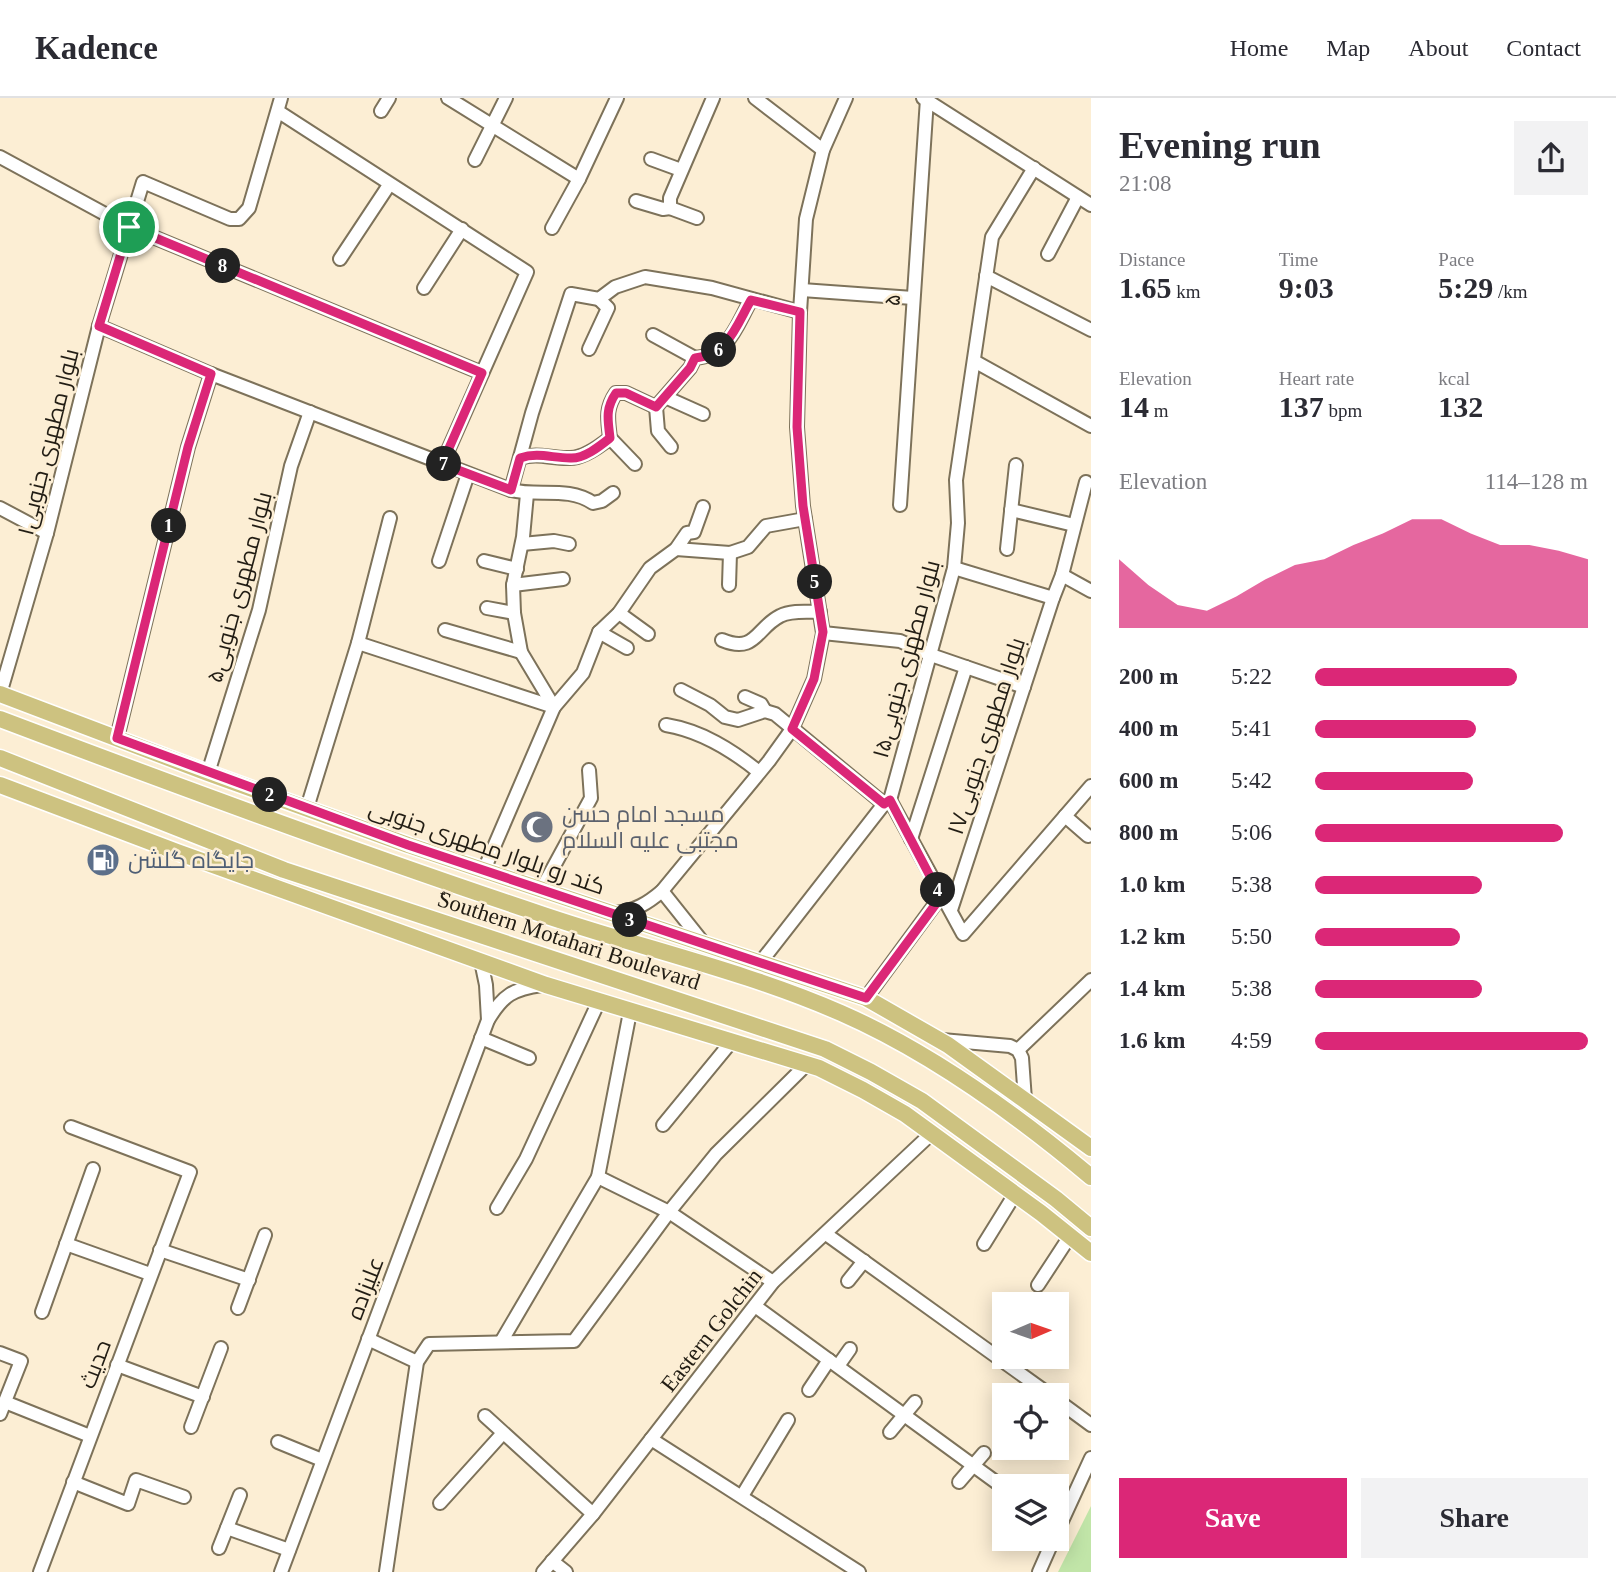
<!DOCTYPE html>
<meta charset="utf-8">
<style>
body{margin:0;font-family:"Times New Roman",Cairo,serif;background:#f2f2f3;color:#2b2b33;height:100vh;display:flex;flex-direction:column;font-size:26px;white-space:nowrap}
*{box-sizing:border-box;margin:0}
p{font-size:23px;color:#7c7c81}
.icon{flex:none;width:38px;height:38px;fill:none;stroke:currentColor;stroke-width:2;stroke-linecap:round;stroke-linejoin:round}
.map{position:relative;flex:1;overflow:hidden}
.drawer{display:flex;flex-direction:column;background:#fff;width:525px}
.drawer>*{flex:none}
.needle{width:46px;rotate:88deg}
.tools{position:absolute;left:992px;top:1194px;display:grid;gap:14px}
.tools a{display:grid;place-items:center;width:77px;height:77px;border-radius:0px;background:#fff;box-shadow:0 4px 18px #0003;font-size:35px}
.pin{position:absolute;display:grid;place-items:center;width:60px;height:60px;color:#fff;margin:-30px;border:4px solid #fff;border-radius:50%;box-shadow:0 2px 7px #0007}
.km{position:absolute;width:35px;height:35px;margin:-18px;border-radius:50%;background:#222;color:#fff;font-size:19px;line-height:35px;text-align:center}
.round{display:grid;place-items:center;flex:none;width:74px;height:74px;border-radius:0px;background:#f2f2f3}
.head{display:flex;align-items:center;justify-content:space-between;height:119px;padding:0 28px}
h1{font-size:38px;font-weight:700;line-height:52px}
.stats{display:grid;grid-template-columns:repeat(3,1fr);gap:10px;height:119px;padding:7px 28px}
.stats div{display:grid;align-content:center}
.stats b{font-size:30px;font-weight:700}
.stats small{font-size:19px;font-weight:400}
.stats p{font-size:19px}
.chart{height:196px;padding:14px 28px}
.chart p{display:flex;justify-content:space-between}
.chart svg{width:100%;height:126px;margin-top:7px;fill:#db2777;opacity:.7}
.cta{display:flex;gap:14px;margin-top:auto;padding:14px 28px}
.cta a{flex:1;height:80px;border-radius:0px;background:#db2777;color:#fff;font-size:28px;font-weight:700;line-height:80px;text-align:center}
.cta a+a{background:#f2f2f3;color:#2b2b33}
ul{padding:0 28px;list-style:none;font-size:23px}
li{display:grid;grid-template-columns:112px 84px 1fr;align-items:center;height:52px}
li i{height:18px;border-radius:9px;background:#db2777}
header{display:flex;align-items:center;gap:42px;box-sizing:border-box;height:98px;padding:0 35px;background:#fff;border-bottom:2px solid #e1e1e2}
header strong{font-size:33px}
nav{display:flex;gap:38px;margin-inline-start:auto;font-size:24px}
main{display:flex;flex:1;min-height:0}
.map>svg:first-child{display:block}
.park{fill:#c1e5a8}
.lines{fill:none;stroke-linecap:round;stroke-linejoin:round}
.minor-casing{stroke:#7d725a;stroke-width:16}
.major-casing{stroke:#fff;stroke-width:19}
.minor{stroke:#fff;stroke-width:12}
.major{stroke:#cdc280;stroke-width:16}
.route-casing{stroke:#fff;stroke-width:14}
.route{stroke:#db2777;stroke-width:9}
.labels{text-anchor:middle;stroke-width:5;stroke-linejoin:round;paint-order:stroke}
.street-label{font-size:23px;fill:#221d14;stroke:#fceed4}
.worship-label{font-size:23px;fill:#5b616d;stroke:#fceed4;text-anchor:start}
.service-label{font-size:23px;fill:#4e5e75;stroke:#fceed4;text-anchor:start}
</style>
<header>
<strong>Kadence</strong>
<nav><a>Home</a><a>Map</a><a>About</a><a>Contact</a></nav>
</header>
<main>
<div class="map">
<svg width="1091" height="1474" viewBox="0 0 1091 1474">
<rect width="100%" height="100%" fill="#fceed4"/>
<polygon class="park" points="1091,1408 1091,1474 1058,1474"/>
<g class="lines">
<defs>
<g id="minor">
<polyline points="448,0 579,81"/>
<polyline points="755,0 823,52"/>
<polyline points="923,0 1091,107"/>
<polyline points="381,13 389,0"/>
<polyline points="279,14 527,174 442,366"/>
<polyline points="0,59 129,129 482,275"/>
<polyline points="651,61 681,72"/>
<polyline points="475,62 506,0"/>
<polyline points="636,103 663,111 670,110"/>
<polyline points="697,120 670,110 670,100 713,0"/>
<polyline points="552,130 579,81 617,0"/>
<polyline points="1048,156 1078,99"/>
<polyline points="340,161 389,87"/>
<polyline points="986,178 1091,232"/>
<polyline points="424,190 462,131"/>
<polyline points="802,192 913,200"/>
<path d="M99 228 211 276 511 392C538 399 568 388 593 405L602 403 613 395"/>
<polyline points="653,237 695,260"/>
<polyline points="589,251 608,210 599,201"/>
<polyline points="974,263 1091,328"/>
<polyline points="665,299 703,316"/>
<polyline points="656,309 658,333 671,349"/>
<polyline points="610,340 635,366"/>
<path d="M520 360C538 354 552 361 570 360 584 360 600 348 610 340 608 322 605 311 616 295H626L656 309 690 270 695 260C729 257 736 228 751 202"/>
<polyline points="511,392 532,315 571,196 599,201 615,189 645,179 712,190 800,214"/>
<polyline points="527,396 523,439 513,487 514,515 521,554 554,609"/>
<polyline points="900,407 927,1"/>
<polyline points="0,410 47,435"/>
<polyline points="1011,412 1074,427"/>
<polyline points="522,446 554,443 569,446"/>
<polyline points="676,451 730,455 748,449 766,428 805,421"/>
<polyline points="1007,451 1016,367"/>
<polyline points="439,463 468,376"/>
<polyline points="484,463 517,471"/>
<polyline points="954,470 1053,500"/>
<polyline points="1062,477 1091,493"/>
<polyline points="513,487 563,481"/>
<polyline points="729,487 730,455"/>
<polyline points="487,510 514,515"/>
<polyline points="619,515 648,536"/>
<polyline points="445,532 521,554"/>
<polyline points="599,534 627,550"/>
<polyline points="823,535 900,543 931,557 1024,589"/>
<path d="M722 542C756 556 756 530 780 518 791 512 808 514 820 514"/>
<polyline points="358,545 554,609"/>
<polyline points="681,592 710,607 725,619 738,622 765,613 775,616 884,706"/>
<polyline points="0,596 47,435 99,228 143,84 230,121 239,121 249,110 281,0"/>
<polyline points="745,599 761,606 765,613"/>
<path d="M666 627C702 633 732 652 759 674"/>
<polyline points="117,640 188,349 211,276"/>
<polyline points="208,675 259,512 291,368 310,314"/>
<polyline points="890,702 963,836 1091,688"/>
<polyline points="307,710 358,545 390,420"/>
<polyline points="1065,718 1088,738"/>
<polyline points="911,741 966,569"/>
<polyline points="484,772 554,609 583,575 599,534 619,515 650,470 676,451 687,435 694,434 703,409"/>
<polyline points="541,792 591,700 589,672"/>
<polyline points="662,793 705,847"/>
<polyline points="951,812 1053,500 1062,477 1086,384"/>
<path d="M616 815C635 813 648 805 662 793L769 663 792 631 814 581 823 535 803 408 797 329 800 214 806 121 823 52 846 0"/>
<polyline points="481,863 486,887 488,922"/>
<polyline points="760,865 884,706 890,702 954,470 958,425 956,382 992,139 1034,70"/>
<polyline points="866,900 941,798"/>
<polyline points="481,940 529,960"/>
<polyline points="942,942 1010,948 1018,952 1022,960 1025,1002"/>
<polyline points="1018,952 1091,882"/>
<polyline points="663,1027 732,943"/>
<polyline points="598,1079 669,1114 773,1184"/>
<polyline points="497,1110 526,1061 599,903"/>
<polyline points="826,1136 1050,1297"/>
<polyline points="66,1146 150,1176"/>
<polyline points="984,1146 1015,1096"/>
<polyline points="160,1152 249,1182"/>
<polyline points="848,1183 864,1163"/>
<polyline points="1038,1187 1070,1138"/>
<polyline points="755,1208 1004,1390"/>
<polyline points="238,1210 265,1137"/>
<polyline points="42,1214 93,1071"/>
<polyline points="368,1241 417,1264"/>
<polyline points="501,1244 598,1079 630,914"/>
<polyline points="0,1255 21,1263 0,1316"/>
<polyline points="117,1267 203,1299"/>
<polyline points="838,1268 850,1251"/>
<polyline points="809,1292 829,1262"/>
<polyline points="1057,1302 1091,1327"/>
<polyline points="5,1304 90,1338"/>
<polyline points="485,1318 593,1416"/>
<polyline points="191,1329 221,1250"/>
<polyline points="890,1334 915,1304"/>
<polyline points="651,1341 859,1474"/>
<polyline points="278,1344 322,1362"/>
<polyline points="73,1384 128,1406 136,1382 184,1399"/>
<polyline points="959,1384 984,1355"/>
<polyline points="742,1398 788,1322"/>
<polyline points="440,1405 503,1335"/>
<polyline points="227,1430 289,1452"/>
<polyline points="1057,1434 1091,1360"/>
<polyline points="219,1450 240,1397"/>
<polyline points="552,1463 566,1474"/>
<polyline points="40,1474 190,1074 71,1029"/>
<path d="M281 1474 488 922C503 897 513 891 542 887"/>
<polyline points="386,1474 417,1264 429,1246 574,1243 669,1114 716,1056 807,966"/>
<polyline points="543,1474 593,1416 773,1184 932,1035"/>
<polyline points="1039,1474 1054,1440"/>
</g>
<g id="major">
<polyline points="0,596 208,675 408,747 866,900 948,947 1091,1050"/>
<path d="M0 621C177 688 355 754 535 814 636 849 743 872 841 915 930 954 1017 1017 1091 1079"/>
<polyline points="0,660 284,772 825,951 871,974 922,1003 1056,1101 1091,1130"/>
<polyline points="0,687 177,754 546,887 819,970 863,992 905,1016 1041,1115 1091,1155"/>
</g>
</defs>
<use href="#minor" class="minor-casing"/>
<use href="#major" class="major-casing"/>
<use href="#minor" class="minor"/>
<use href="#major" class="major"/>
</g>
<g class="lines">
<defs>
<path id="route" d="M129 129 482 275 442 366 511 392 520 360C538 354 552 360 570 360 584 361 600 348 610 340 608 322 605 311 616 295H626L656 309 690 270 695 260C728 257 736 228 751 202L800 214 797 329 803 408 823 534 814 581 792 631 884 706 890 702 941 799 866 900 408 747 117 640 188 349 211 276 99 228Z"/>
</defs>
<use href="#route" class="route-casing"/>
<use href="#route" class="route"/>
</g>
<defs>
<symbol id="mosque-disc" viewBox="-11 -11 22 22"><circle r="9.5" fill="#6b7280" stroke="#fceed4"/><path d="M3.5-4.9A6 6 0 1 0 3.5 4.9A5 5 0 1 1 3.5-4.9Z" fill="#fff"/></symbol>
<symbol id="fuel-disc" viewBox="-11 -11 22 22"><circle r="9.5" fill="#5c6f8a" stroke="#fceed4"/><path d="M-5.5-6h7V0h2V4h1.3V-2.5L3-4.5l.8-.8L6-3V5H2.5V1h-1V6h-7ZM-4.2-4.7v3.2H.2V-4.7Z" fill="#fff"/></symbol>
</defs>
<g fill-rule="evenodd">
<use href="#mosque-disc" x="518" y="710" width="38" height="38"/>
<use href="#fuel-disc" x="84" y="743" width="38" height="38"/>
</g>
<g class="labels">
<g class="street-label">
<text transform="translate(892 202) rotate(-86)" y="8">۵</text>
<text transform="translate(48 344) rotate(-76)" y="8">۱بلوار مطهری جنوبی</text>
<text transform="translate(239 489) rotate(-75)" y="8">۵بلوار مطهری جنوبی</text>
<text transform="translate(906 561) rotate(-75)" y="8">بلوار مطهری جنوبی۱۵</text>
<text transform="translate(986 638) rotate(-72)" y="8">بلوار مطهری جنوبی۱۷</text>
<text transform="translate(487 749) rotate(19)" y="8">کند رو بلوار مطهری جنوبی</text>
<text transform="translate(569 842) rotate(18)" y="8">ُSouthern Motahari Boulevard</text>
<text transform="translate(365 1190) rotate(-69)" y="8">علیزاده</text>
<text transform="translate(711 1232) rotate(-52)" y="8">Eastern Golchin</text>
<text transform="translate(95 1266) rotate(-69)" y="8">حدیث</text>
</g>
<g class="worship-label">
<text x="562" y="724">مسجد امام حسن<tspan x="562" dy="26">مجتبی علیه السلام</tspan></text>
</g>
<g class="service-label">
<text x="128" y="770">جایگاه گلشن</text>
</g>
</g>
</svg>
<div class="tools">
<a><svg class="needle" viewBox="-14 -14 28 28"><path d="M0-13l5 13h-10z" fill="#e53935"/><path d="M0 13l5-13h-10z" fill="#7c7c81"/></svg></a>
<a><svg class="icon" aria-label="locate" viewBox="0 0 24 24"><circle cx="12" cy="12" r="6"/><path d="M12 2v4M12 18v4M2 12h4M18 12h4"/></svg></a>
<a><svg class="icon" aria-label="layers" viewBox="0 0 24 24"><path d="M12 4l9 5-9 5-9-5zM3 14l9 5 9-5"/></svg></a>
</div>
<div class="pin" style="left:129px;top:129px;background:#1e9e55"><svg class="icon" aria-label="arrive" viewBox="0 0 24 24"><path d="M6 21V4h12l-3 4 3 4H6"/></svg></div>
<b class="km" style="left:169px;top:428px">1</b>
<b class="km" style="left:270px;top:697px">2</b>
<b class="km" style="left:630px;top:822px">3</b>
<b class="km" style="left:938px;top:792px">4</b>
<b class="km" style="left:815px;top:484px">5</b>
<b class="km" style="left:719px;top:252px">6</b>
<b class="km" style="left:444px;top:366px">7</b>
<b class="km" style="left:223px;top:168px">8</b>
</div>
<section class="drawer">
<div class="head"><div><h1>Evening run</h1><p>21:08</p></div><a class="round"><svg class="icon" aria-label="share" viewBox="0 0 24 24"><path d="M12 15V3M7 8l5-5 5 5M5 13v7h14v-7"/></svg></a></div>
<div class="stats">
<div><p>Distance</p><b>1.65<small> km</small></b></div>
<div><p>Time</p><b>9:03</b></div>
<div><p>Pace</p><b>5:29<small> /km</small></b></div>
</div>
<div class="stats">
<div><p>Elevation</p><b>14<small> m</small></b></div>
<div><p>Heart rate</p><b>137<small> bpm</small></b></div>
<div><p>kcal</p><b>132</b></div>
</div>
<div class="chart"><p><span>Elevation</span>114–128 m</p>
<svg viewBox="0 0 160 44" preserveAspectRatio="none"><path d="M0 44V20L10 29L20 36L30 38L40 33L50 27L60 22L70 20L80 15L90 11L100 6L110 6L120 11L130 15L140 15L150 17L160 20V44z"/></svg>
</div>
<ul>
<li><b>200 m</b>5:22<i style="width:74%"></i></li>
<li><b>400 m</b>5:41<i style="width:59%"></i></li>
<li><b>600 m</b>5:42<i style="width:58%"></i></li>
<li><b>800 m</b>5:06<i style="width:91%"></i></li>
<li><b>1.0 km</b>5:38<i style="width:61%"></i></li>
<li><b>1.2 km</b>5:50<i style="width:53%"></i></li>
<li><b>1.4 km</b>5:38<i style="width:61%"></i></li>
<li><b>1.6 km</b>4:59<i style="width:100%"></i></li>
</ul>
<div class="cta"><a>Save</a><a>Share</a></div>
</section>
</main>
